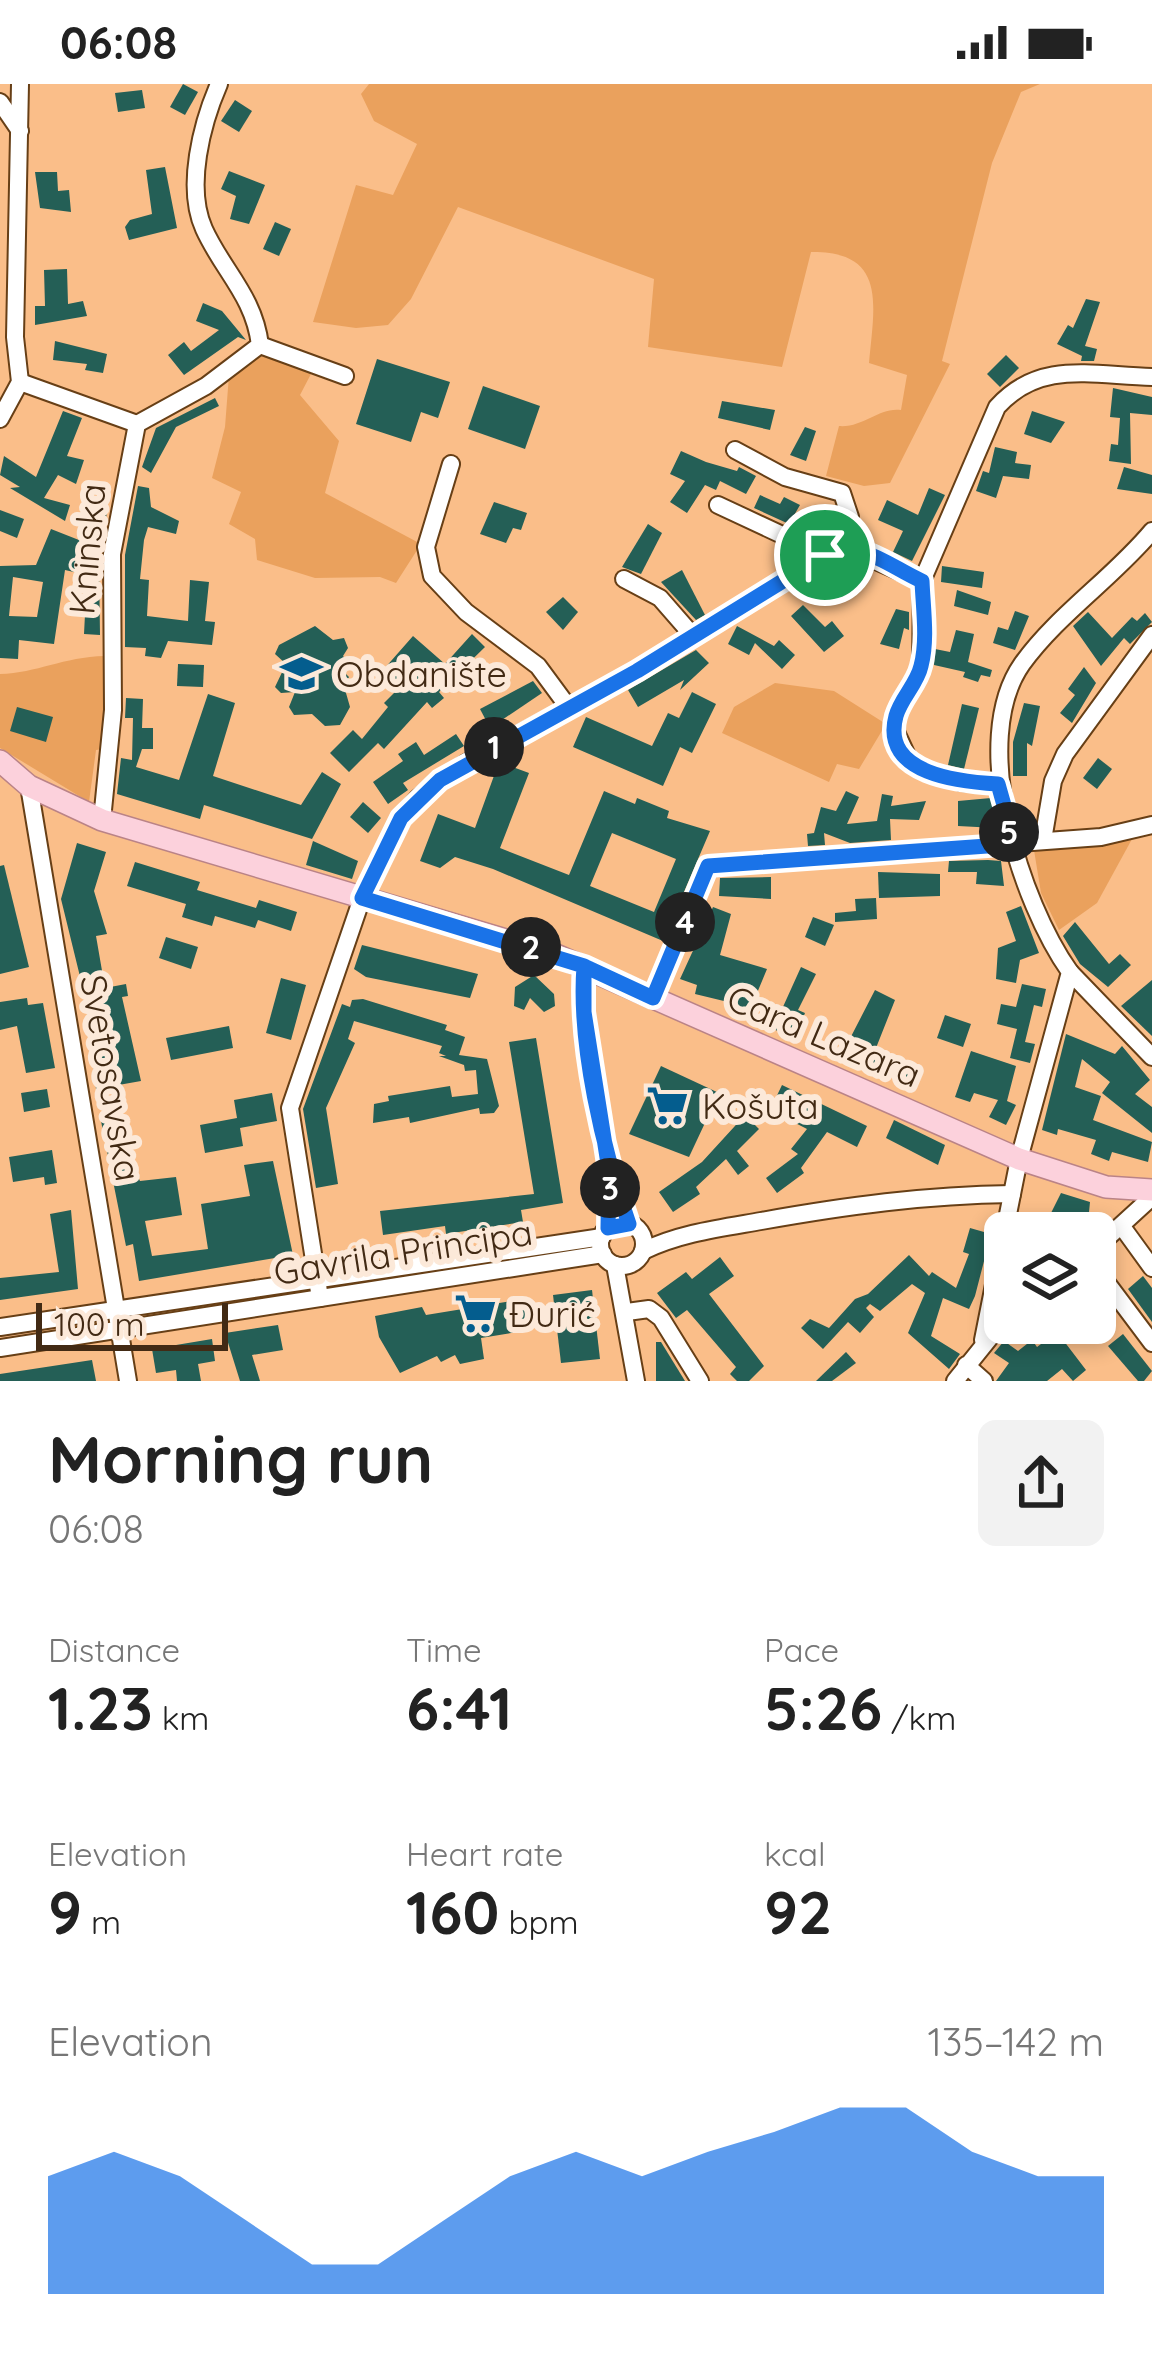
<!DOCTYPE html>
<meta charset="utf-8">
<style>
body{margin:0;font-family:Quicksand,sans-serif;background:#f2f2f2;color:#222;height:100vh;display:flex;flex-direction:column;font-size:45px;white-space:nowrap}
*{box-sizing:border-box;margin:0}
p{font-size:39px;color:#767676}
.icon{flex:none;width:66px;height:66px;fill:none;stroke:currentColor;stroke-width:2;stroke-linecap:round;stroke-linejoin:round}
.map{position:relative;height:1297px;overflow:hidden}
.side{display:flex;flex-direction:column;background:#fff;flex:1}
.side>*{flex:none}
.tools{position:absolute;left:984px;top:1128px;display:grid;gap:24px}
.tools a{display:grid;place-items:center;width:132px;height:132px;border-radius:18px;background:#fff;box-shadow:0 6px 18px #0003;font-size:60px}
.scale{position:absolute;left:36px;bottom:30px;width:192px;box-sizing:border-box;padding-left:12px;border:6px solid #422a14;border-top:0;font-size:33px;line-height:42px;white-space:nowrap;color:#422a14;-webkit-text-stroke:9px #fce9d9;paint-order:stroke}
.pin{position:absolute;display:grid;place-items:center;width:102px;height:102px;color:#fff;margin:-51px;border:6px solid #fff;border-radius:50%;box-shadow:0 3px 12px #0007}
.km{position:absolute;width:60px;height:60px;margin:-30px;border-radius:50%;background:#222;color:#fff;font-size:33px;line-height:60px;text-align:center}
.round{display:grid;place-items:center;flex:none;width:126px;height:126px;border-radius:18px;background:#f2f2f2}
.summary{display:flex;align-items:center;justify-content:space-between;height:204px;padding:0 48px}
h1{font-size:66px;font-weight:700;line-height:90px}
.stats{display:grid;grid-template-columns:repeat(3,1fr);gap:18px;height:204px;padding:12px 48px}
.stats div{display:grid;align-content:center}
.stats b{font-size:60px;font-weight:700}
.stats small{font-size:33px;font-weight:400}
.stats p{font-size:33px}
.chart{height:336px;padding:24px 48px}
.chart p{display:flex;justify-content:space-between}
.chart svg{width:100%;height:216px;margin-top:12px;fill:#1a73e8;opacity:.7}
.status{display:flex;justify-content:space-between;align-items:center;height:84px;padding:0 60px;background:#fff;direction:ltr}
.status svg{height:33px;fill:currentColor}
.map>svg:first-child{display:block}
.green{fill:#eaa15d}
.building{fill:#245f56;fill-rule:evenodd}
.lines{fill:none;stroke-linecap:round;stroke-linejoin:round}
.minor-casing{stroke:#673f16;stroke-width:20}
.major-casing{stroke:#ba8387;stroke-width:24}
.minor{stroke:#fff;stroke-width:16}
.major{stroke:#fcd1dc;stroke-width:21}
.route-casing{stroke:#fff;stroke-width:24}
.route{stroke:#1a73e8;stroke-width:15}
.labels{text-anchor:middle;stroke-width:12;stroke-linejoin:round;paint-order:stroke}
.street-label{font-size:36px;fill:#422a14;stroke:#fce9d9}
.poi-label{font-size:36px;fill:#422a14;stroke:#fce9d9;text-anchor:start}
</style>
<div class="status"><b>06:08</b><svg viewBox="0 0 49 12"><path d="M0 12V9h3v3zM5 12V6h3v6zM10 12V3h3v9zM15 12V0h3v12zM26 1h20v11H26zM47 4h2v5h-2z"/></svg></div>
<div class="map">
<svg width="1152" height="1297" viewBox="0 0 1152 1297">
<rect width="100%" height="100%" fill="#fabe89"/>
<g class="green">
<path d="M369 0H1040L1021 8 992 79 942 277 950 280 890 399 864 402 826 392 839 342C863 344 879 323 901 326L907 291 869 279C874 222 888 167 811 168L782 283 648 263 654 195 458 123 411 215 388 241 356 244 313 238 356 101 393 111 417 60 374 37 361 10Z"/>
<polygon points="269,268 312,288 300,311 339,357 325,409 421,460 396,499 380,493 315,494 257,476 255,455 229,440 241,408 212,394 225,343 229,291"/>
<path d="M105 572 104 665 96 666 89 718 0 664V590C37 589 63 573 105 572Z"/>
<polygon points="775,599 834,607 886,640 859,685 837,680 829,698 722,649 734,623"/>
<polygon points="1132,755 1097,819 1059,846 1041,809 1034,766"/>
</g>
<g class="building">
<polygon points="183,0 198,8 185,31 170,23"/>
<polygon points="142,6 145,24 118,28 115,9"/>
<polygon points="235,16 252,27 239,48 221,37"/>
<polygon points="165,83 177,144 129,156 125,143 130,136 152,130 146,86"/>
<polygon points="229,87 265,101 249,140 230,135 236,112 221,105"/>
<polygon points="35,88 57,88 58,107 69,106 71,128 40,124"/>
<polygon points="275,138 291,145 279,172 263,165"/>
<polygon points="67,185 68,220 83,217 87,232 35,241 35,222 45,222 44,186"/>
<polygon points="1086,215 1100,218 1085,262 1097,265 1094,277 1081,277 1082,272 1057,260 1068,241 1073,244"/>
<polygon points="203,219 222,227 246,256 238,253 184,291 168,271 184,258 191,267 219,246 196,237"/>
<polygon points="55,257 107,270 103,289 85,286 87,280 53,276"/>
<polygon points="1006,271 1019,284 1000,303 987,290"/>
<polygon points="377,275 450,298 438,334 421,328 411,358 356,340"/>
<polygon points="483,302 540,322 525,365 468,345"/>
<polygon points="1113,304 1152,313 1152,331 1130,329 1131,380 1109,377 1111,360 1118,361 1120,334 1110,333"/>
<polygon points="215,314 219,322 176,343 151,389 142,383 156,344"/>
<polygon points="722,317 775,326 770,346 718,334"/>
<polygon points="63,327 82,334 67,372 84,376 76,400 58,391 44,414 70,421 65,437 10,404 20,403 0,391 4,372 36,393"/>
<polygon points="1032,327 1065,338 1051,359 1024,350"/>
<polygon points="805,343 816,347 806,377 790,371"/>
<polygon points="995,363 1017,368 1015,379 1031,381 1029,395 1003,392 996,414 976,407 983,387 989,389"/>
<polygon points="681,367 706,378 737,387 739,383 756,392 746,410 720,397 716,406 705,401 687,429 670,418 685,397 670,390"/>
<polygon points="1124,383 1152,391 1152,410 1117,405"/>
<polygon points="138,402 149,404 151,423 179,437 176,450 148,443 144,456 140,495 149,496 147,532 188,537 190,496 209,498 205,537 215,538 212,561 168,557 161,574 145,572 146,564 125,563 125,471"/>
<polygon points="929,404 945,411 912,477 893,468 903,447 878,436 887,416 918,431"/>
<polygon points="760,411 780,420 784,413 800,421 789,440 754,424"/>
<path d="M92 412 106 414 102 433 108 422 106 434 99 433 87 478H99L100 551 84 550 87 491 65 486 54 560 19 556 18 575 0 574V482L36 481 51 445 84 458ZM13 493 43 498 37 533 9 532Z"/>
<polygon points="494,418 527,429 521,446 513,444 506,459 480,450"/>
<polygon points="0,426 24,435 17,454 0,447"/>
<polygon points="648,440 662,449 641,490 622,483"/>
<polygon points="942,482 984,488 982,504 941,498"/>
<polygon points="682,486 705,531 696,536 661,498"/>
<polygon points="957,506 991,518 988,531 954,522"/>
<polygon points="563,513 578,528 563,546 546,528"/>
<polygon points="803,521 825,543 832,537 844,552 824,568 791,532"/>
<polygon points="896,525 909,528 909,546 904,544 899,565 880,560"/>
<polygon points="1015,527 1029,532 1015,566 993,559 998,543 1008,546"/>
<polygon points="1088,528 1112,554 1132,533 1137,537 1145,529 1152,538 1130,560 1124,554 1101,582 1073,542"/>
<polygon points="315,542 333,556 344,554 348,564 343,572 348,578 343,587 349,593 344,602 350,623 340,641 325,642 312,630 294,631 289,623 295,608 281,609 275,603 286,580 275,570 279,561"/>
<polygon points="737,542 774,562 779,556 795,571 782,585 755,559 749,571 728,560"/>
<polygon points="956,546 974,550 968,578 992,586 990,593 981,591 978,598 963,593 965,588 934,581 935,565 950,568"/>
<polygon points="472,550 485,563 439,608 444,614 432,624 427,618 384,665 378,659 349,688 330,669 353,646 362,655 388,623 384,619 402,601 384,585 413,552 445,580"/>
<polygon points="696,566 709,579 680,606 684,596 638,623 628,606"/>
<polygon points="178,580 204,581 203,603 177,602"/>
<polygon points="1084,583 1096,599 1072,639 1060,629 1075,611 1068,605"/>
<polygon points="533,597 542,609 490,644 480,625"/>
<polygon points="692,608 716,620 692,669 680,663 663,702 573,663 586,633 652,662 668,629 679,634"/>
<polygon points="208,610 235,619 213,692 301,721 322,688 341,700 312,755 204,721 200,735 117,710 121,674 132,676 133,634 125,634 126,614 143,615 142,644 153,644 153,665 142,665 136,683 179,696"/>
<polygon points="1024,619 1040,622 1032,662 1027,659 1027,692 1013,692 1013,658"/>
<polygon points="962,620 979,624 964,685 948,681"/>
<polygon points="17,623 53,633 46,658 10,647"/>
<polygon points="456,650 464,662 403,699 408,706 388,720 373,698 403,677 398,670 416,658 424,671"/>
<polygon points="1098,674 1112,685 1097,705 1083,694"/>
<path d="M499 678 529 689 500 764 569 791 604 707 635 720 637 714 669 727 667 734 710 747 663 857 493 785 455 773 440 784 420 777 438 730 475 744ZM612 749 676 775 654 828 590 802Z"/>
<polygon points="846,707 859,713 847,740 877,737 882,710 893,712 891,722 926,717 919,736 890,735 891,756 850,759 824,749 825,761 808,762 807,750 814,749 821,723 836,727"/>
<polygon points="991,714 996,744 958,742 958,717"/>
<polygon points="363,718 381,734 368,749 350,733"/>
<polygon points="313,757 358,777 352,795 306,781"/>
<polygon points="77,759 106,768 94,807 107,850 96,852 105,904 126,900 128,912 122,913 141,997 96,1005 86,917 61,815"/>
<polygon points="988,776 1001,777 1004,802 976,800 977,788 948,788 949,777"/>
<polygon points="135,778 200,798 197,806 256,824 259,816 297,828 291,847 258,836 255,844 215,832 212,842 182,833 186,820 127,802"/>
<polygon points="4,781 29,883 0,890 0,782"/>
<polygon points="878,788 940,790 940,812 879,814"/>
<polygon points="771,793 771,815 719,812 720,794"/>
<polygon points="876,814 877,835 835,838 835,829 856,827 855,815"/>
<polygon points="1021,822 1039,869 1020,876 1016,899 996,895 998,864 1016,857 1006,828"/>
<polygon points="713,823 731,830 720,871 767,885 747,933 725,923 728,918 695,910 697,901 680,895"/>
<polygon points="813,833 834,841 825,862 805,853"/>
<polygon points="1075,838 1109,880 1120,870 1131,881 1108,903 1080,880 1063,852"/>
<polygon points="166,853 198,863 191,885 159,874"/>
<polygon points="362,861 478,890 470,914 366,893 354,885"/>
<polygon points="801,883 816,890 798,926 805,929 795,954 773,945"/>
<polygon points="534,891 554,910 555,922 544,928 530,914 524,926 514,922 515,903"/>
<polygon points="281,894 306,901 291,956 266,949"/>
<polygon points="1152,896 1152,952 1121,922"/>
<polygon points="1022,900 1046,905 1042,923 1034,921 1025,958 1035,960 1030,979 1010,974 1017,945 997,940 1001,920 1016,923"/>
<polygon points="875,906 895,916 876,964 923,987 916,1003 841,972"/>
<polygon points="27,914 28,921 43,919 55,984 26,989 17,942 0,946 0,918"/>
<polygon points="363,915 447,941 445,946 465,953 459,971 487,975 499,1022 494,1029 480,1030 479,1024 410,1039 409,1033 373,1039 374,1020 389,1017 388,1012 450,1002 452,1013 478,1010 476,986 465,987 464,981 439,972 446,972 439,969 442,962 354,937 348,955 355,959 326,1024 338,1100 316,1104 303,1025 342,920 350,923 352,916"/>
<polygon points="945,931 971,940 963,963 937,954"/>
<polygon points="229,942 233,964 171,976 166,954"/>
<polygon points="1066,950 1115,970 1122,962 1150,996 1135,1010 1152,1023 1152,1049 1102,1009 1110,998 1082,975 1075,1003 1101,1012 1093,1036 1152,1058 1148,1078 1112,1068 1109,1077 1091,1070 1096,1056 1058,1045 1057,1051 1042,1046"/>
<polygon points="536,954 563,1119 521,1126 523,1138 446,1150 445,1142 383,1151 380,1127 534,1110 509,958"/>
<polygon points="971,967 1016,982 1007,1017 1016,1021 1006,1041 989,1033 998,1016 974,1009 970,1018 955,1013"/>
<polygon points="661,982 719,1009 689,1073 629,1050"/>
<polygon points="782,1001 867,1042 857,1063 827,1048 801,1084 804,1089 777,1109 766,1094 798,1070 791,1065 807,1045 770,1026"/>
<polygon points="47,1005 50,1023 24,1028 21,1009"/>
<polygon points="272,1009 277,1037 240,1044 243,1062 205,1069 200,1041 237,1034 234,1016"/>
<polygon points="121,1028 130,1077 140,1097 176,1093 182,1131 145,1137 152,1172 208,1165 201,1120 250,1112 244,1081 273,1077 293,1171 139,1197 133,1160 126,1162 100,1032"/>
<polygon points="745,1031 759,1045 737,1067 749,1082 738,1091 726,1075 696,1103 700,1110 673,1128 659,1108 702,1078"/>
<polygon points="894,1036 945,1061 938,1081 886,1054"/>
<polygon points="52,1066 57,1099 45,1101 44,1093 13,1098 9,1073"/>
<polygon points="1061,1109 1090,1118 1087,1149 1017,1149 1020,1137 1044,1143"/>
<polygon points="71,1126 78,1205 0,1216 0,1194 59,1188 50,1130"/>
<polygon points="970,1144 991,1150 975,1212 969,1225 943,1214 931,1252 960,1270 949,1285 908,1249 925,1209 912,1200 880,1227 870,1220 866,1224 874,1233 860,1249 848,1238 823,1265 801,1244 810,1235 829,1244 855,1215 868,1210 909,1171 929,1192 932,1188 956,1204 969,1170 963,1168"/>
<polygon points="720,1173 734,1192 709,1210 764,1282 749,1297 737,1297 730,1290 736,1283 687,1226 676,1234 657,1209 686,1188 692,1195"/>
<polygon points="1143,1192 1152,1204 1152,1238 1128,1205"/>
<polygon points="592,1206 600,1275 561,1279 553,1211"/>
<polygon points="524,1215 529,1246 481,1254 484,1275 460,1280 455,1271 441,1278 437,1272 400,1289 379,1253 375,1232 422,1223 426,1231"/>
<polygon points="278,1241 283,1266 252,1271 260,1297 240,1297 225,1249"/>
<polygon points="1057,1248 1086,1286 1073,1297 1062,1285 1047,1297 996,1297 1009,1279 994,1269 1004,1257 1018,1267 1032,1256 1037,1263"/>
<polygon points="1123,1250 1152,1287 1144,1297 1138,1297 1108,1262"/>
<polygon points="212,1255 215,1277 198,1280 201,1297 177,1297 176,1286 156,1289 152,1265"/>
<polygon points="656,1258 661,1258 685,1297 656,1297"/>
<polygon points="846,1268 856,1279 832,1297 816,1297"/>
<polygon points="92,1276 96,1297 0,1297 0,1290"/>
</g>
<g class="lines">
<defs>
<g id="minor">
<polyline points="0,18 20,47"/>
<polyline points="260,261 345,292"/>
<polyline points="20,298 137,340"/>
<polyline points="0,335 20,298 15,253 20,0"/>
<polyline points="735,366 785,393 842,409 850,433 842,462"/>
<polyline points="451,380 426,463 432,492 466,528 538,582 569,624"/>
<polyline points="718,421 825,471"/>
<polyline points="624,495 660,514 694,553"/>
<path d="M998 700 961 698 922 686 908 674 895 646 896 632 921 582 922 497 997 323C1040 275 1094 292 1152 293"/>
<polyline points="29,702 128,1297"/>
<path d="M102 736 113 626 112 470 137 340 206 302 260 261C254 212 223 187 204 145 185 103 202 39 219 0"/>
<polyline points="1043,756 1053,697 1065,670 1152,551"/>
<path d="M584 882C576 970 620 1056 608 1144"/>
<polyline points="1070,888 1152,973"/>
<polyline points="653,913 708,782 1101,753 1152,741"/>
<circle cx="622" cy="1160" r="22"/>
<polyline points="1123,1144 1152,1184"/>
<polyline points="1095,1165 1152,1113"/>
<path d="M643 1167C680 1149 721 1144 761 1137 845 1122 926 1111 1012 1110"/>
<polyline points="615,1181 636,1297"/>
<polyline points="1095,1183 1152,1259"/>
<polyline points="320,1214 290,1024 362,814 401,734 418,714 466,679 637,587 842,462 922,497"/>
<polyline points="627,1228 649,1225 661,1234 700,1297"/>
<polyline points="0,1243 602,1153"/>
<path d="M983 1256 1019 1075 1070 888C1021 819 968 657 1022 580 1058 530 1113 494 1152 447"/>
<polyline points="0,1264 603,1170"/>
<polyline points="966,1281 984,1297"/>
<polyline points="955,1297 1005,1235"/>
</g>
<polyline id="major" points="0,677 29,702 102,736 556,871 1019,1075 1106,1103 1152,1106"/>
</defs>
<use href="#minor" class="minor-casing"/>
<use href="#major" class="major-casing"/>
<use href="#minor" class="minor"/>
<use href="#major" class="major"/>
</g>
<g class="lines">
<defs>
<path id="route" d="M825 471 637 587 440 696 401 734 362 814 584 882C578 961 603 1066 629 1140L608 1144 609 1086 584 928V882L653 914 708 782 1015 760 998 700C962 698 880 691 896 632 901 614 917 600 921 582 928 556 923 523 922 497 890 483 858 453 825 471"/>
</defs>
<use href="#route" class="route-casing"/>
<use href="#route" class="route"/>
</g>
<defs>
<symbol id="school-bare" viewBox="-9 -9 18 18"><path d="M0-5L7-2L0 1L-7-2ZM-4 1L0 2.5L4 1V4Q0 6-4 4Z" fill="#045d8e" stroke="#fce9d9" stroke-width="2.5" paint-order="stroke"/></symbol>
<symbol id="supermarket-bare" viewBox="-9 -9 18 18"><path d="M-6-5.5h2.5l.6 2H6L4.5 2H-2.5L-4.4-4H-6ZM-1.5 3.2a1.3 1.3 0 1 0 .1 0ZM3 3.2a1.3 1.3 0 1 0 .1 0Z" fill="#045d8e" stroke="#fce9d9" stroke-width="2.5" paint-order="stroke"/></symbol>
</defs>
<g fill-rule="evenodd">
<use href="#school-bare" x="272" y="560" width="59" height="59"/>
<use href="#supermarket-bare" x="638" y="992" width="59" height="59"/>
<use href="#supermarket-bare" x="446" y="1200" width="59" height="59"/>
</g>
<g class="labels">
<g class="street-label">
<text transform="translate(87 465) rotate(-85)" y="13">Kninska</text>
<text transform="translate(824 952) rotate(23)" y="13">Cara Lazara</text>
<text transform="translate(111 994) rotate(80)" y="13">Svetosavska</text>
<text transform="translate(403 1168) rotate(-9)" y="13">Gavrila Principa</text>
</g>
<g class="poi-label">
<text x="336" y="603">Obdanište</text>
<text x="702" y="1035">Košuta</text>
<text x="509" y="1243">Đurić</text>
</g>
</g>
</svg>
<div class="tools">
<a><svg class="icon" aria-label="layers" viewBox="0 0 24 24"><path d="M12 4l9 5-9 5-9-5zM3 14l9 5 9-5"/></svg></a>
</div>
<div class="scale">100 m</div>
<div class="pin" style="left:825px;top:471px;background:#1e9e55"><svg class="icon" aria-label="arrive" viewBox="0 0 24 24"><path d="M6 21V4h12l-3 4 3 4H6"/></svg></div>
<b class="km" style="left:494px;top:663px">1</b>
<b class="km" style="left:531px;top:863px">2</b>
<b class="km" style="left:610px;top:1104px">3</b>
<b class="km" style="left:685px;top:838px">4</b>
<b class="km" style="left:1009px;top:748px">5</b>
</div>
<section class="side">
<div class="summary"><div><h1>Morning run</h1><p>06:08</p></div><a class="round"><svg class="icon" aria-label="share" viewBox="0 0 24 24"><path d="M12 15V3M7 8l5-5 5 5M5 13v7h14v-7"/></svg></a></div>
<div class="stats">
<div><p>Distance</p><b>1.23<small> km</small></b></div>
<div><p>Time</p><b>6:41</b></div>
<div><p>Pace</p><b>5:26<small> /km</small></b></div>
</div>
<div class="stats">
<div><p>Elevation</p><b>9<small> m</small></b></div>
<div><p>Heart rate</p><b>160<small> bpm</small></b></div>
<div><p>kcal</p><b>92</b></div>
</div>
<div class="chart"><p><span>Elevation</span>135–142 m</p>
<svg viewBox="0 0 160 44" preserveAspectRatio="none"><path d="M0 44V20L10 15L20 20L30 29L40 38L50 38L60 29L70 20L80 15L90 20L100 15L110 11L120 6L130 6L140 15L150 20L160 20V44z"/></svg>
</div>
</section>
